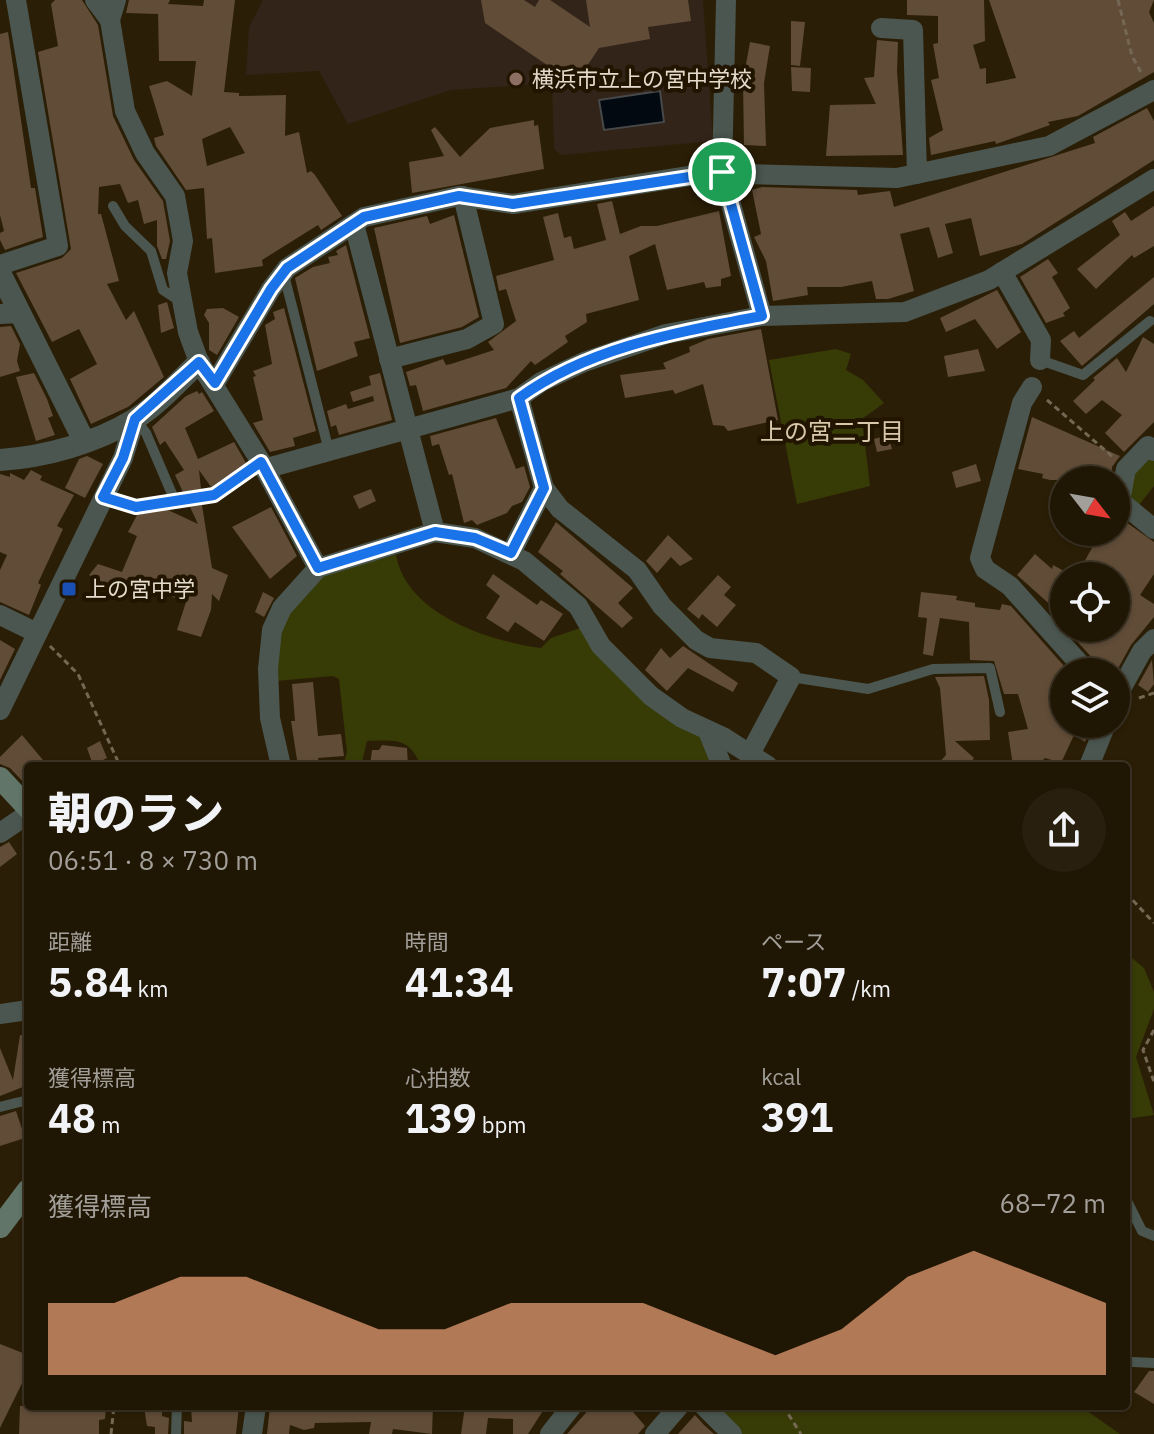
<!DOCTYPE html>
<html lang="ja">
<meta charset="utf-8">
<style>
body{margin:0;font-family:"IBM Plex Sans","Noto Sans JP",sans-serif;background:#281f0e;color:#f1f3f6;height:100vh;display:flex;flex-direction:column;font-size:30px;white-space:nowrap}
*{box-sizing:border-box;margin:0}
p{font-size:26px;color:#a29f9a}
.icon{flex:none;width:44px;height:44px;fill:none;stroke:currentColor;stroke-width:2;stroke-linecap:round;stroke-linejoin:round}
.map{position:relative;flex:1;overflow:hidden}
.drawer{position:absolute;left:24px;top:762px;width:1106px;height:648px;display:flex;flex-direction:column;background:#201604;border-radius:8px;box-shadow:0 2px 6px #0004,0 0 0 2px #3d3526}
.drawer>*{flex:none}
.needle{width:52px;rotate:121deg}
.fabs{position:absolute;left:1050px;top:466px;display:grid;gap:16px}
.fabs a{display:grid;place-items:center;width:80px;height:80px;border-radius:50%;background:#201604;box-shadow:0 2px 6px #0004,0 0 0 2px #3d3526;font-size:40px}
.pin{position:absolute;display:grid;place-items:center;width:68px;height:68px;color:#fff;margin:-34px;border:4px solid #fff;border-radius:50%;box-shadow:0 2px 8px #0007}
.round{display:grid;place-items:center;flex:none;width:84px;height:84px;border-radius:42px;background:#281f0e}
.head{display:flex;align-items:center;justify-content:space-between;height:136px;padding:0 24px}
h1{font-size:44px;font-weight:800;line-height:60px}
.figures{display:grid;grid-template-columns:repeat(3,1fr);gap:12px;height:136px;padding:8px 24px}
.figures div{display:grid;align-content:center}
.figures b{font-size:40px;font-weight:800}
.figures small{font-size:22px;font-weight:400}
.figures p{font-size:22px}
.chart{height:224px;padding:16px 24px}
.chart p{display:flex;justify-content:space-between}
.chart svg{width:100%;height:144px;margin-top:8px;fill:#efa378;opacity:.7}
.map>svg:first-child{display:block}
.education{fill:#332419}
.green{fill:#373b06}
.water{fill:#020911;stroke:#464849;stroke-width:2}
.building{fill:#604c37;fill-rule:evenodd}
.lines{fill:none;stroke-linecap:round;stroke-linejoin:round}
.path{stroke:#746854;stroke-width:3;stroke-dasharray:6 4;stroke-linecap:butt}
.service{stroke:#4a564f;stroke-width:10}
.minor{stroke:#4a564f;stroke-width:20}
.tertiary{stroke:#4a564f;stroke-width:22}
.secondary{stroke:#617569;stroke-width:22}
.route-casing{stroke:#fff;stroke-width:16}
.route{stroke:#1a73e8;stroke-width:10}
.education-dot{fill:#8d6e63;stroke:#211500;stroke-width:3}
.transit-dot{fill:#1a4fb4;stroke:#211500;stroke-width:3}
.labels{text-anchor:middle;stroke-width:8;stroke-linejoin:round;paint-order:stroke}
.poi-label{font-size:22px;fill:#e4dbcd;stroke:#211500;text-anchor:start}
.neighbourhood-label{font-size:24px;fill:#d9c8ac;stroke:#211500}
</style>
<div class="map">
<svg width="1154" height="1434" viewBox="0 0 1154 1434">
<rect width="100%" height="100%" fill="#2b1e06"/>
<polygon class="education" points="263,0 703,0 713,141 561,155 554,149 552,83 451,90 348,124 319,71 246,75 249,27"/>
<g class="green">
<polygon points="836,349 851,354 846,370 863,380 884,403 862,419 870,486 797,504 769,360"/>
<polygon points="1149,455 1154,459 1154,486 1139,505 1128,497 1131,472"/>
<path d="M396 555C407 615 489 641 541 648L551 638 586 626 700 734 714 766H421C409 738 398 740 367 741L361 766H343L347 752 339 679 333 676 276 681 279 638 287 616 323 577 335 570Z"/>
<polygon points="1126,953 1144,968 1154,992 1154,1009 1136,1057 1154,1115 1126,1119"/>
<polygon points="712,1406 1080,1406 1120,1434 738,1434"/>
</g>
<polygon class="water" points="660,91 664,122 604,130 599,100"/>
<g class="building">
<polygon points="55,0 82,0 98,25 113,116 134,160 163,201 170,241 166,259 162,259 157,246 157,220 144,224 138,200 128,203 120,184 99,187 98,214 101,214 119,281 107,284 126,320 134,311 164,377 128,407 91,424 70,379 97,364 79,329 52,342 16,273 62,258 71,249 38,52 58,46 51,4"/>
<path d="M129 0H170L168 4 203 6 204 0H235L224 92 239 93V96L286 95 285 136 299 132 307 173 311 171 315 175 342 216 321 230 318 225 262 260 263 266 215 273 212 238 207 239 204 188 186 190 156 146 154 138 164 135 149 86 167 81 192 96 196 61H159L158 14 126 13ZM230 127 245 153 207 166 202 139Z"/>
<polygon points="481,0 524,0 535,7 539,0 550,0 590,27 586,0 688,0 691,21 648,27 650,39 599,48 575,84 485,23"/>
<polygon points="907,0 984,0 985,41 973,45 980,69 986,68 986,84 1016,78 989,0 1154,0 1149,12 1154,23 1154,72 1078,116 1048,122 1050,125 996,144 995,141 931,155 929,138 943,130 931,80 939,78 933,44 938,43 938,16 907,15"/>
<polygon points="791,21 805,22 800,66 791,65"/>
<polygon points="8,32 31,188 35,188 43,237 5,250 0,240 0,233 4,231 0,215 0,34"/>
<polygon points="877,40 898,42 897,71 903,155 826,156 830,105 876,104 864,78 874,77"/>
<polygon points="750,42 770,46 764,83 766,146 744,145 743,81"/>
<polygon points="791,67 811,68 810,92 792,91"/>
<polygon points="1147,108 1154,121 1154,160 1022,244 980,256 971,218 945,224 953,253 938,258 929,227 900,234 914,291 888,299 876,299 872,281 841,287 807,287 808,295 773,301 766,261 754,237 761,234 752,190 762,187 857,190 858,195 890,191 894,207 1095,143 1093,137"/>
<polygon points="534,120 534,126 538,125 544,169 412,193 409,162 444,156 431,130 435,127 460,157 490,128"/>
<polygon points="612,201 620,234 641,226 657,226 719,211 731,276 721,279 721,286 706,288 704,282 667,290 655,244 629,256 639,300 586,314 587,322 565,336 568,342 535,365 531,361 506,388 423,411 416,385 410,386 406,372 443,359 446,365 451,364 494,350 488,342 516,321 506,289 499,291 496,276 554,260 543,217 558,213 564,238 571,236 574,249 606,240 597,204"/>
<polygon points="1154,206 1154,246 1134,258 1132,255 1096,289 1077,269 1120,235 1112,221 1125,212 1131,221"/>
<polygon points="454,215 479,317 462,327 400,343 374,228 427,216 430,224"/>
<polygon points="346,245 370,338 354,342 358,356 317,371 295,278 313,267 330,263 328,257 338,255 336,251"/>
<polygon points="1048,259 1058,273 1052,277 1070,308 1063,313 1065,316 1046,323 1020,277"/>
<polygon points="1154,277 1154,304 1082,366 1060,341 1074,331 1079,338"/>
<polygon points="997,290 1021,332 997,349 975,319 946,332 940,318"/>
<polygon points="167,302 174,328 161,333 158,305"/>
<polygon points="223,308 239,317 217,355 209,350 209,323 204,315 207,309"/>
<polygon points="284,308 316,431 293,438 295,446 270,452 253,423 263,420 253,377 256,376 253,371 272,364 265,325 275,319 273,312"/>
<polygon points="11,326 20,344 17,361 20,371 0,377 0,327"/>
<polygon points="761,329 778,420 728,431 724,426 713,425 703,384 675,394 673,390 625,398 620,375 666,369 663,363 690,352 689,347 708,339"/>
<polygon points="1143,337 1154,344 1154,422 1124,452 1105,433 1122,415 1102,400 1086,414 1073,401 1095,380 1093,378 1117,358 1126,372"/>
<polygon points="978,349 985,371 948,377 944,356"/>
<polygon points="34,373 47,399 53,416 48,418 55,435 36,441 16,377"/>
<polygon points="380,373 392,420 339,435 336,425 331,427 327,411 346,404 348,409 374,401 373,396 353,402 350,392 371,385 369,376"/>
<polygon points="197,391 199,394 202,392 214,411 185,428 198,459 234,442 246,463 211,487 199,470 201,489 183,492 175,475 184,470 165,441 160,445 152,427 186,396"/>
<polygon points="1032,417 1120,456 1112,467 1111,480 1050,480 1042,478 1043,474 1018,469"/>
<polygon points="496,418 516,469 524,466 530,487 522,502 512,506 507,513 477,525 472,520 464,523 452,474 449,475 439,444 432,446 430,436"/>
<polygon points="888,435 892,449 877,452 874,439"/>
<polygon points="87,456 103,464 85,498 65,488 79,459"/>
<polygon points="976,464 981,481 956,488 952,472"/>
<polygon points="31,470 42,476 40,480 74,495 57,526 63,529 38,583 41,585 29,615 0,602 0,570 7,555 0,552 0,474 10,477 10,473 24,480"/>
<polygon points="371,489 376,501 359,509 353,496"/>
<polygon points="202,505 212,568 228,575 219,601 212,594 211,610 201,637 177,630 186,602 130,581 124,593 89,575 98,564 122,572 137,536 128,532 137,515 168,510 198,524 190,507"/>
<polygon points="271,507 297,556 270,579 232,527"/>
<polygon points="1116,515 1154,542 1154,574 1140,595 1154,604 1154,617 1131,645 1116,672 1105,672 1065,628 1116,628 1116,611 1124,597 1116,593 1116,576 1089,576 1079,571 1101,532 1116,532"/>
<polygon points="556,522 633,588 618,603 633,618 622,628 560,574 563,571 538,552"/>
<polygon points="668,535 693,559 680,566 671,557 657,573 646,561"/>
<polygon points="1035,554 1052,569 1053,565 1064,571 1064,617 1017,575"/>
<polygon points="493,574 537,605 541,600 563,614 544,641 515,622 508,632 486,618 500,596 486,585"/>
<polygon points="718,575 731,587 724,595 736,605 717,627 702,614 699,619 687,609"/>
<polygon points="263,592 274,598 264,617 255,612"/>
<polygon points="921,592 957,596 956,600 975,603 975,607 1000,610 1002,604 1011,606 1064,666 1064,724 1092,724 1085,742 1074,735 1061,763 1045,758 1037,766 1013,766 1008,732 1028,729 1018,694 1004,694 994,661 970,660 969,622 940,618 933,656 923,654 927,618 918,617"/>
<polygon points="0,640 15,649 0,680"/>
<polygon points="683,646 738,683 733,692 688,668 667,691 645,670 661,648 670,658"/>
<polygon points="1152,660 1154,684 1148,692 1138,685"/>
<polygon points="984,676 989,700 990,740 955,741 974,758 968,766 936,766 946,755 940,688 935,677"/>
<polygon points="313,682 318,736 341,734 344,756 318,758 320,766 298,766 291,721 295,721 292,684"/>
<polygon points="22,735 48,766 28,766 28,787 10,768 0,764 0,757"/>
<polygon points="100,741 107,758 93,765 87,748"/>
<polygon points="382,745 407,748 408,766 370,766 372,750 379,750"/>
<polygon points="9,842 17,854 0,867 0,847"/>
<polygon points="20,1035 28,1036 28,1085 0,1096 0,1048 13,1080"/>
<polygon points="16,1111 25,1138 0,1146 0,1116"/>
<polygon points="0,1344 28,1355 28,1371 0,1428"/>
<polygon points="1149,1371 1154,1371 1154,1404 1134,1392"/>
<polygon points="20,1406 106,1406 105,1419 99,1420 99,1434 19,1434"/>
<polygon points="191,1406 239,1406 236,1434 184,1434 184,1421 192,1422"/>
<polygon points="270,1406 433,1406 432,1434 393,1429 392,1434 369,1434 371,1422 315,1423 314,1428 304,1430 290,1425 289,1434 267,1434"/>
<polygon points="465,1406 546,1406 528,1434 513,1434 513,1419 488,1418 486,1434 461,1434"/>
<polygon points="592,1406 628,1406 645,1426 638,1434 567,1434"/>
<polygon points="144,1407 162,1408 162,1416 169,1418 168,1434 155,1434 155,1427 147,1426"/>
<polygon points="695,1415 704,1425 714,1434 678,1434"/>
</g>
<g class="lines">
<g class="path">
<polyline points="1118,0 1132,56 1142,74"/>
<polyline points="1047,400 1114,458"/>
<polyline points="50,646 78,674 120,766"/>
<polyline points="1139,698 1154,693"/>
<polyline points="1126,893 1154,923"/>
<polyline points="1154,1030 1143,1050 1154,1082"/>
<polyline points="783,1406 801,1434"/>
<polyline points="111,1434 114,1406"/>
</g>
<g class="service">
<polyline points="113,206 125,226 151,251 163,290 180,301"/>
<polyline points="284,275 329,451"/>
<polyline points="1040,360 1083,375 1150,321"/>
<polyline points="136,420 146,433 175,501"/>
<polyline points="104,497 136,507 214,495 261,462"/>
<polyline points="791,677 868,689 933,669 990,668 1000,712"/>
<polyline points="0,1107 28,1100"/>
<polyline points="1126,1199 1142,1231 1154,1236"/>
<polyline points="1133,1362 1154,1363"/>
<polyline points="176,1434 177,1406"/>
</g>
<g class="minor">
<polyline points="95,0 110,20"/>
<polyline points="116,0 110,20 125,111 145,153 175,196 183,241 177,273 188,332 199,362 261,462 318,568"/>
<polyline points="726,0 722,172 762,316"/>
<polyline points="881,28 913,30 917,174"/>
<polyline points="354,224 435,532"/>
<polyline points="0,265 58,246 16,0"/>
<polyline points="1002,272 1041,340 1040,360"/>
<polyline points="0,314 20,313"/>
<polyline points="389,359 467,339 494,324 463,196"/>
<polyline points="215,383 271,289 287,268 364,217 459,196 513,204 708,173 897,178 1049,146 1154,90"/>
<polyline points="1032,387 1022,403 980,558 985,569 1010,586 1087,672"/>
<polyline points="1154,451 1148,446 1126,469 1120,501 1154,529"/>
<polyline points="264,469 519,398 541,382 584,362 666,334 762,316 905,312 989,280 1154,179"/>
<polyline points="544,488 560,509 637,570 662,606 696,640 710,648 756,653 791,677 750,754"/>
<polyline points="511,553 544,488 519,398"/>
<polyline points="0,615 37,633"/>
<polyline points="1116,698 1142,651 1154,639"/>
<polyline points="0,710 123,458 135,419"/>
<polyline points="708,731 722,766"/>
<polyline points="281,766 270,718 268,669 272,630 282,608 318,568 435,532 475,538 524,561 578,606 601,646 651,696 682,718 723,737 768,766"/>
<polyline points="1089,766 1106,724"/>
<polyline points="0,833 28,814"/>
<polyline points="0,1014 28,1010"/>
<polyline points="704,1406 732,1434"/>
<polyline points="252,1434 256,1406"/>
<polyline points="550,1434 572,1406"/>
<polyline points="655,1434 679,1406"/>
</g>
<g class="tertiary">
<polyline points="0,273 84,441"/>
<path d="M0 460C45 457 96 443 135 419 159 404 179 381 199 362"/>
</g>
<g class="secondary">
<polyline points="0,778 28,808"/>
<polyline points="0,1227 28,1190"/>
</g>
</g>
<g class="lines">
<defs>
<path id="route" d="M722 172 762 316C678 332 589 347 519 398L544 488 511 553 475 538 435 532 318 568 261 462 214 495 136 507 103 497 123 458 135 419 199 362 215 383 271 289 287 268 364 217 459 196 513 204Z"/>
</defs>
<use href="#route" class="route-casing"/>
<use href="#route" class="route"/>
</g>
<circle class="education-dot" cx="516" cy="79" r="8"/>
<rect class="transit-dot" x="61" y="581" width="16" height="16" rx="4"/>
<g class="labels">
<g class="poi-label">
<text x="532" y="87">横浜市立上の宮中学校</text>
<text x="85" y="597">上の宮中学</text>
</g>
<g class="neighbourhood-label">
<text x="832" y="440">上の宮二丁目</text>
</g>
</g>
</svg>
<div class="fabs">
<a><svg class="needle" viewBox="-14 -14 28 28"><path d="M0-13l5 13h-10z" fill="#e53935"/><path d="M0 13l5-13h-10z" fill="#a29f9a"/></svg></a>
<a><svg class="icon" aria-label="locate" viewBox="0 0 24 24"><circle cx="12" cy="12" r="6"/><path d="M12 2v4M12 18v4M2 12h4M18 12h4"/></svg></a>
<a><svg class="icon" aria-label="layers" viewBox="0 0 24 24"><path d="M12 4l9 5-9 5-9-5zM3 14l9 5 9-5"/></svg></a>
</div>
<div class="pin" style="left:722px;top:172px;background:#1e9e55"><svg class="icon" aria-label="arrive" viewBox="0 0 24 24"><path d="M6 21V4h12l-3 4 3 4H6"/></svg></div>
<section class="drawer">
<div class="head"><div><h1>朝のラン</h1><p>06:51 · 8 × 730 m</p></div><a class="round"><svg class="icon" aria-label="share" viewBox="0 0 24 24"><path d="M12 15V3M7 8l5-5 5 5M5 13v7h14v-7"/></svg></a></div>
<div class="figures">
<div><p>距離</p><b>5.84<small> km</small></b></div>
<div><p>時間</p><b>41:34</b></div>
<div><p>ペース</p><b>7:07<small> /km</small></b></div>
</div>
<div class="figures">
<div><p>獲得標高</p><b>48<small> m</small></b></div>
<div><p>心拍数</p><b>139<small> bpm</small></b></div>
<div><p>kcal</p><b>391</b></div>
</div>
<div class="chart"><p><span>獲得標高</span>68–72 m</p>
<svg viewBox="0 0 160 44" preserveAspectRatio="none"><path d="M0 44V22L10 22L20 14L30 14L40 22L50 30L60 30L70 22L80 22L90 22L100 30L110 38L120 30L130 14L140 6L150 14L160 22V44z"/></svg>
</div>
</section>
</div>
